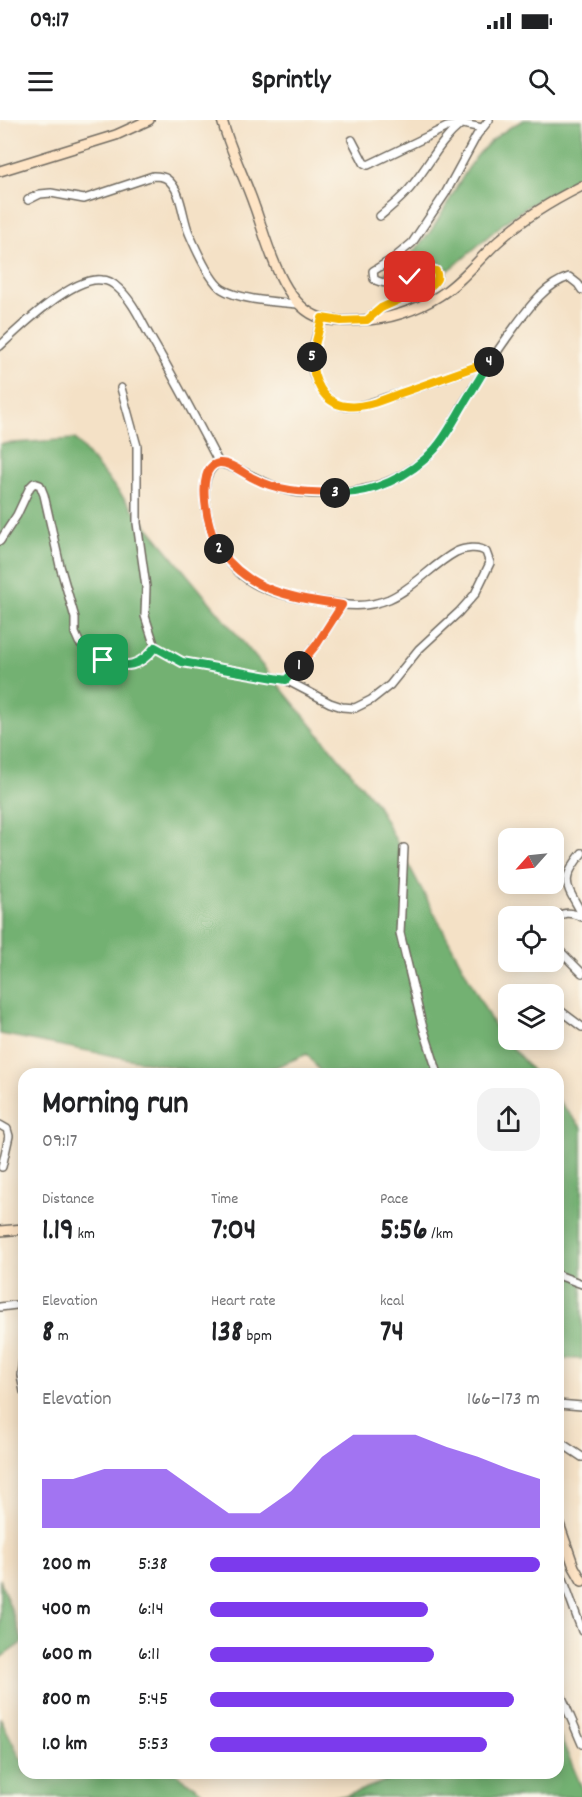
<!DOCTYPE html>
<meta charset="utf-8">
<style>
body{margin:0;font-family:Dekko,sans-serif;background:#f2f2f2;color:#202124;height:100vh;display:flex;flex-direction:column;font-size:22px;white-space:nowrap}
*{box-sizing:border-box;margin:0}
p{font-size:20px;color:#757577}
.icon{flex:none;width:33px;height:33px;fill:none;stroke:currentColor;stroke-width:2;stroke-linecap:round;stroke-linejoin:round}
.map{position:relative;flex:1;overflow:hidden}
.sheet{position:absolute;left:18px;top:948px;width:546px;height:711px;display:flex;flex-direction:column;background:#fff;border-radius:18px;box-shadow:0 3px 15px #0003}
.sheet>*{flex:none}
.needle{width:39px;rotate:243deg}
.tools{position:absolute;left:498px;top:708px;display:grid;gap:12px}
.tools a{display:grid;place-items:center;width:66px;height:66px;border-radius:12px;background:#fff;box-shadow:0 3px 15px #0003;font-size:30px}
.pin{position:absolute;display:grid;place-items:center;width:51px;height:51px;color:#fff;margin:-26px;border-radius:12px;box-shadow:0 3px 9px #0006}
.km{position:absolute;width:30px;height:30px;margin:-15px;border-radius:50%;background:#222;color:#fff;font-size:16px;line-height:30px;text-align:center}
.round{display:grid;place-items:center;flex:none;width:63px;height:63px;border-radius:18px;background:#f2f2f2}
.headline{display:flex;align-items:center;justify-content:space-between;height:102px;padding:0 24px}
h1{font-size:33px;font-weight:700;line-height:45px}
.stats{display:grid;grid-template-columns:repeat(3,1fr);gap:9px;height:102px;padding:6px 24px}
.stats div{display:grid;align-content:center}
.stats b{font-size:30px;font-weight:700}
.stats small{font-size:16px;font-weight:400}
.stats p{font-size:16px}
.chart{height:168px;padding:12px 24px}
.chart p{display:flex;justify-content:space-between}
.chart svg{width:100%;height:108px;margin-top:6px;fill:#7c3aed;opacity:.7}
ul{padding:0 24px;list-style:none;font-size:20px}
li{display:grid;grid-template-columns:96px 72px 1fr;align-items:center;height:45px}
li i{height:15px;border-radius:8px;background:#7c3aed}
.status{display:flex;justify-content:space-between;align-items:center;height:42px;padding:0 30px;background:#fff;direction:ltr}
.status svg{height:16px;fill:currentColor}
header{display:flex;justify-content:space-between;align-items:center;height:78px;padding:0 24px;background:#fff;font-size:27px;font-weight:700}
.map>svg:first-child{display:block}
.forest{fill:#73b172;stroke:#4f6e4e;stroke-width:1.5}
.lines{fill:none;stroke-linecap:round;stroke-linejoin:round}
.street-casing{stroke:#716b61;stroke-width:10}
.secondary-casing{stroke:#716b61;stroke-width:12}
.street{stroke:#fff;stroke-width:7}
.secondary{stroke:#fee4c5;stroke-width:9}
.split-1-casing{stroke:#fff;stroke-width:12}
.split-2-casing{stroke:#fff;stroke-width:12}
.split-3-casing{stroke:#fff;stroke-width:12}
.split-4-casing{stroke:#fff;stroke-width:12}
.split-5-casing{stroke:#fff;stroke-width:12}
.split-6-casing{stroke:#fff;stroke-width:12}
.split-1{stroke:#22a559;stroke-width:8}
.split-2{stroke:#f0652b;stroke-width:8}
.split-3{stroke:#f0652b;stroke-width:8}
.split-4{stroke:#22a559;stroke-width:8}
.split-5{stroke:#f5b400;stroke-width:8}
.split-6{stroke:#f5b400;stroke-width:8}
</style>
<div class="status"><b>09:17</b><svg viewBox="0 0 49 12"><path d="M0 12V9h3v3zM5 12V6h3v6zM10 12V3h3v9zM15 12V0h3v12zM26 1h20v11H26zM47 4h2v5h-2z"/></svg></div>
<header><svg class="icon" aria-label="menu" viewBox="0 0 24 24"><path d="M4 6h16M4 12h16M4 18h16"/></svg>Sprintly<svg class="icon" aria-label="search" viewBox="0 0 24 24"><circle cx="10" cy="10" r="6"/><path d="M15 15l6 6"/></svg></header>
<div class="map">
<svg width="582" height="1677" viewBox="0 0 582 1677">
<rect width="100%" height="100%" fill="#fbf7ec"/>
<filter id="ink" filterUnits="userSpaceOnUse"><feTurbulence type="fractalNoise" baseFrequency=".0167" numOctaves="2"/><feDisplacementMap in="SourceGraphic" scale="12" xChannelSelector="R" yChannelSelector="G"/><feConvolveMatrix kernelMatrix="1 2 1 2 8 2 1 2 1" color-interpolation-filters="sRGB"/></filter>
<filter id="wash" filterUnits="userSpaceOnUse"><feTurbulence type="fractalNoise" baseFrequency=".008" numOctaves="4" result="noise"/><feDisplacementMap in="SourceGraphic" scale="24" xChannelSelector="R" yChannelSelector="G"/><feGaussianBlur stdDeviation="1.35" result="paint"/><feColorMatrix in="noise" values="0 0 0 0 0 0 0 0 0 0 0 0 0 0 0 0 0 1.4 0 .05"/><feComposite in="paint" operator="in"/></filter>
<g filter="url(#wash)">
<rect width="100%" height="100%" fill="#f4e1c6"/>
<g class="forest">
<path d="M524 0H582V58C557 69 532 82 509 99 488 115 470 134 449 150L438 142 423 143 395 155 385 153C392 147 401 143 408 137 416 130 424 120 430 112 462 66 468 26 524 0Z"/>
<polygon points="75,319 376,683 494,906 535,954 322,954 307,934 259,954 207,954 0,914 0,324"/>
<polygon points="558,980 582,1008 582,1239 558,1238"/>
<polygon points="0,1459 23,1522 0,1538"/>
<polygon points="0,1597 21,1639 24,1639 24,1653 175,1653 210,1677 0,1677"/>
<polygon points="558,1612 582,1668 582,1677 319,1677 346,1676 406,1653 558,1653"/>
</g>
</g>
<g filter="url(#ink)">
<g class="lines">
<defs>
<g id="street">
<polyline points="352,20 364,43 368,45 447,7 463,4 482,8"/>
<path d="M28 80 40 74 51 73 84 79 153 56C158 56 163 56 167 59 182 70 182 97 189 113 195 127 210 161 222 169 239 180 278 182 298 184"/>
<path d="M380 96C392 86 405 76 414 63 431 42 439 22 461 4"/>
<path d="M322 198C318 214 309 232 312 248 315 265 329 285 347 287 360 288 375 281 388 277 422 267 455 254 488 242"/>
<path d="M368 199 381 188 423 169 437 160 438 155 436 151 432 149C417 154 389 170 374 159L373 151 394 138 412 123 445 74 477 15 489 0"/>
<path d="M0 226C20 207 74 155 102 160 108 160 114 164 118 168 133 181 141 201 151 218 175 259 197 301 219 343"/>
<path d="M121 268 137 326V403L146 467 145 496 155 527 182 542 286 560 330 583 342 587 355 588 371 580 390 565 419 529 459 492 475 474 490 443 486 432C479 426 464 428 456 432 432 445 414 468 389 479 372 486 357 487 340 484 316 481 291 478 268 470 230 456 207 418 205 378 204 365 206 349 219 343 246 349 265 367 295 372 345 379 398 368 434 330 446 317 454 300 463 284 480 257 497 231 516 205 530 186 546 164 569 157L578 164 582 170"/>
<polyline points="0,421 17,395 30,367 34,363 40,365 44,375 60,446 75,498 75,513 79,522 92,536 126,546 142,541 155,527"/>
<polyline points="286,560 317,524 342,485"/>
<polyline points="404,728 400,813 422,904 438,954"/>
<path d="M582 733C559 762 566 764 582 794"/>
<path d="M554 803C560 790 571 792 582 797"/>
<polyline points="554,821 558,829 582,853"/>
<polyline points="554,886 582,907"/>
<polyline points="0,1005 7,1009 9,1016 2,1047"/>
<polyline points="558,1155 582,1164"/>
<polyline points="0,1187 24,1184"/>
<polyline points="24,1232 21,1255 24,1272"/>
<polyline points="558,1284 582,1286"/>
<polyline points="558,1321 582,1337"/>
<polyline points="558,1445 582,1511"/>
<polyline points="558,1568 582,1624"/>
</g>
<g id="secondary">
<path d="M222 0C230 30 244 56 254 85 267 120 281 186 321 198 334 202 348 201 362 200 388 200 417 190 439 176 463 161 481 136 502 118 525 97 554 80 582 66"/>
<polyline points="0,51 116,15 149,0"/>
<polyline points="0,1111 24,1109"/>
<polyline points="558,1401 574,1447 582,1461"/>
</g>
</defs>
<use href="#street" class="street-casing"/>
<use href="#secondary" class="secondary-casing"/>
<use href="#street" class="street"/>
<use href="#secondary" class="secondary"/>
</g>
</g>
<g class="lines" filter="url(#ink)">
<defs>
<path id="split-1" d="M103 540C126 549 140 547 155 527L182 542 286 560 299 546"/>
<path id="split-2" d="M219 429C250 473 292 477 342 485L317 524 299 546"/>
<path id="split-3" d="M219 429C209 415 192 347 219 343 230 342 243 353 253 358 279 372 306 372 335 373"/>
<path id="split-4" d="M335 373C371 375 411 356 435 329 444 319 451 306 458 294 468 276 480 259 489 242"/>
<path id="split-5" d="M312 237C312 258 323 284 346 286 363 289 385 279 401 273 430 263 459 252 489 242"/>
<path id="split-6" d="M312 237 322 198 341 201 367 200 381 188 432 165C437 160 439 158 436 151L432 150 410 157"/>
</defs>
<use href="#split-1" class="split-1-casing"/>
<use href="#split-2" class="split-2-casing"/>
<use href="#split-3" class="split-3-casing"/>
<use href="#split-4" class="split-4-casing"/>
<use href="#split-5" class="split-5-casing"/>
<use href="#split-6" class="split-6-casing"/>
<use href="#split-1" class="split-1"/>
<use href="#split-2" class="split-2"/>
<use href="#split-3" class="split-3"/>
<use href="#split-4" class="split-4"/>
<use href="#split-5" class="split-5"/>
<use href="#split-6" class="split-6"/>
</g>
</svg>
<div class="tools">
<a><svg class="needle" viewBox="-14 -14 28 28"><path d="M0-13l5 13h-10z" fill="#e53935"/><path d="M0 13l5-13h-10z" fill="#757577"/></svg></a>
<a><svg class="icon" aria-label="locate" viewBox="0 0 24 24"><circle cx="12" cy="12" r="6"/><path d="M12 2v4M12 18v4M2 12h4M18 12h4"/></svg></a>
<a><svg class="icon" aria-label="layers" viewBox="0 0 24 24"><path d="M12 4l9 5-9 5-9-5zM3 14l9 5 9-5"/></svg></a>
</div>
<div class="pin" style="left:103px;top:540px;background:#1e9e55"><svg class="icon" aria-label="arrive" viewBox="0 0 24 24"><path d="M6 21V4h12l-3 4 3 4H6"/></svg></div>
<div class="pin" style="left:410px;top:157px;background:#d93025"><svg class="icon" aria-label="check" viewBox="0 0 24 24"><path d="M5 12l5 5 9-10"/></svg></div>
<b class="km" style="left:299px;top:546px">1</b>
<b class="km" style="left:219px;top:429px">2</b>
<b class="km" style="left:335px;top:373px">3</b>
<b class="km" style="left:489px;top:242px">4</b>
<b class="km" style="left:312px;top:237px">5</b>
<section class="sheet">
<div class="headline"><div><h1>Morning run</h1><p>09:17</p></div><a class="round"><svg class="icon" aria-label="share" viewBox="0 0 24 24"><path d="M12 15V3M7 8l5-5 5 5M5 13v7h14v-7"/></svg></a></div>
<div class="stats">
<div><p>Distance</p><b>1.19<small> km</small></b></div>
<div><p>Time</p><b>7:04</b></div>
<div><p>Pace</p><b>5:56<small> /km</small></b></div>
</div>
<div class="stats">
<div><p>Elevation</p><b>8<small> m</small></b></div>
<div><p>Heart rate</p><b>138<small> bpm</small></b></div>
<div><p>kcal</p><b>74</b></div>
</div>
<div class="chart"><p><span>Elevation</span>166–173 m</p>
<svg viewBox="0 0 160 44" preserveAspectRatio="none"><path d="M0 44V24L10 24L20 20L30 20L40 20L50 29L60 38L70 38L80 29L90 15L100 6L110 6L120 6L130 11L140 15L150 20L160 24V44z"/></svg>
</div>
<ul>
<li><b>200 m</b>5:38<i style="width:100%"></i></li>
<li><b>400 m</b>6:14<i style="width:66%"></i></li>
<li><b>600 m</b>6:11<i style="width:68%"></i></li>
<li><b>800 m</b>5:45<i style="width:92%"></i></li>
<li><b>1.0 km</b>5:53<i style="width:84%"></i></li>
</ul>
</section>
</div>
